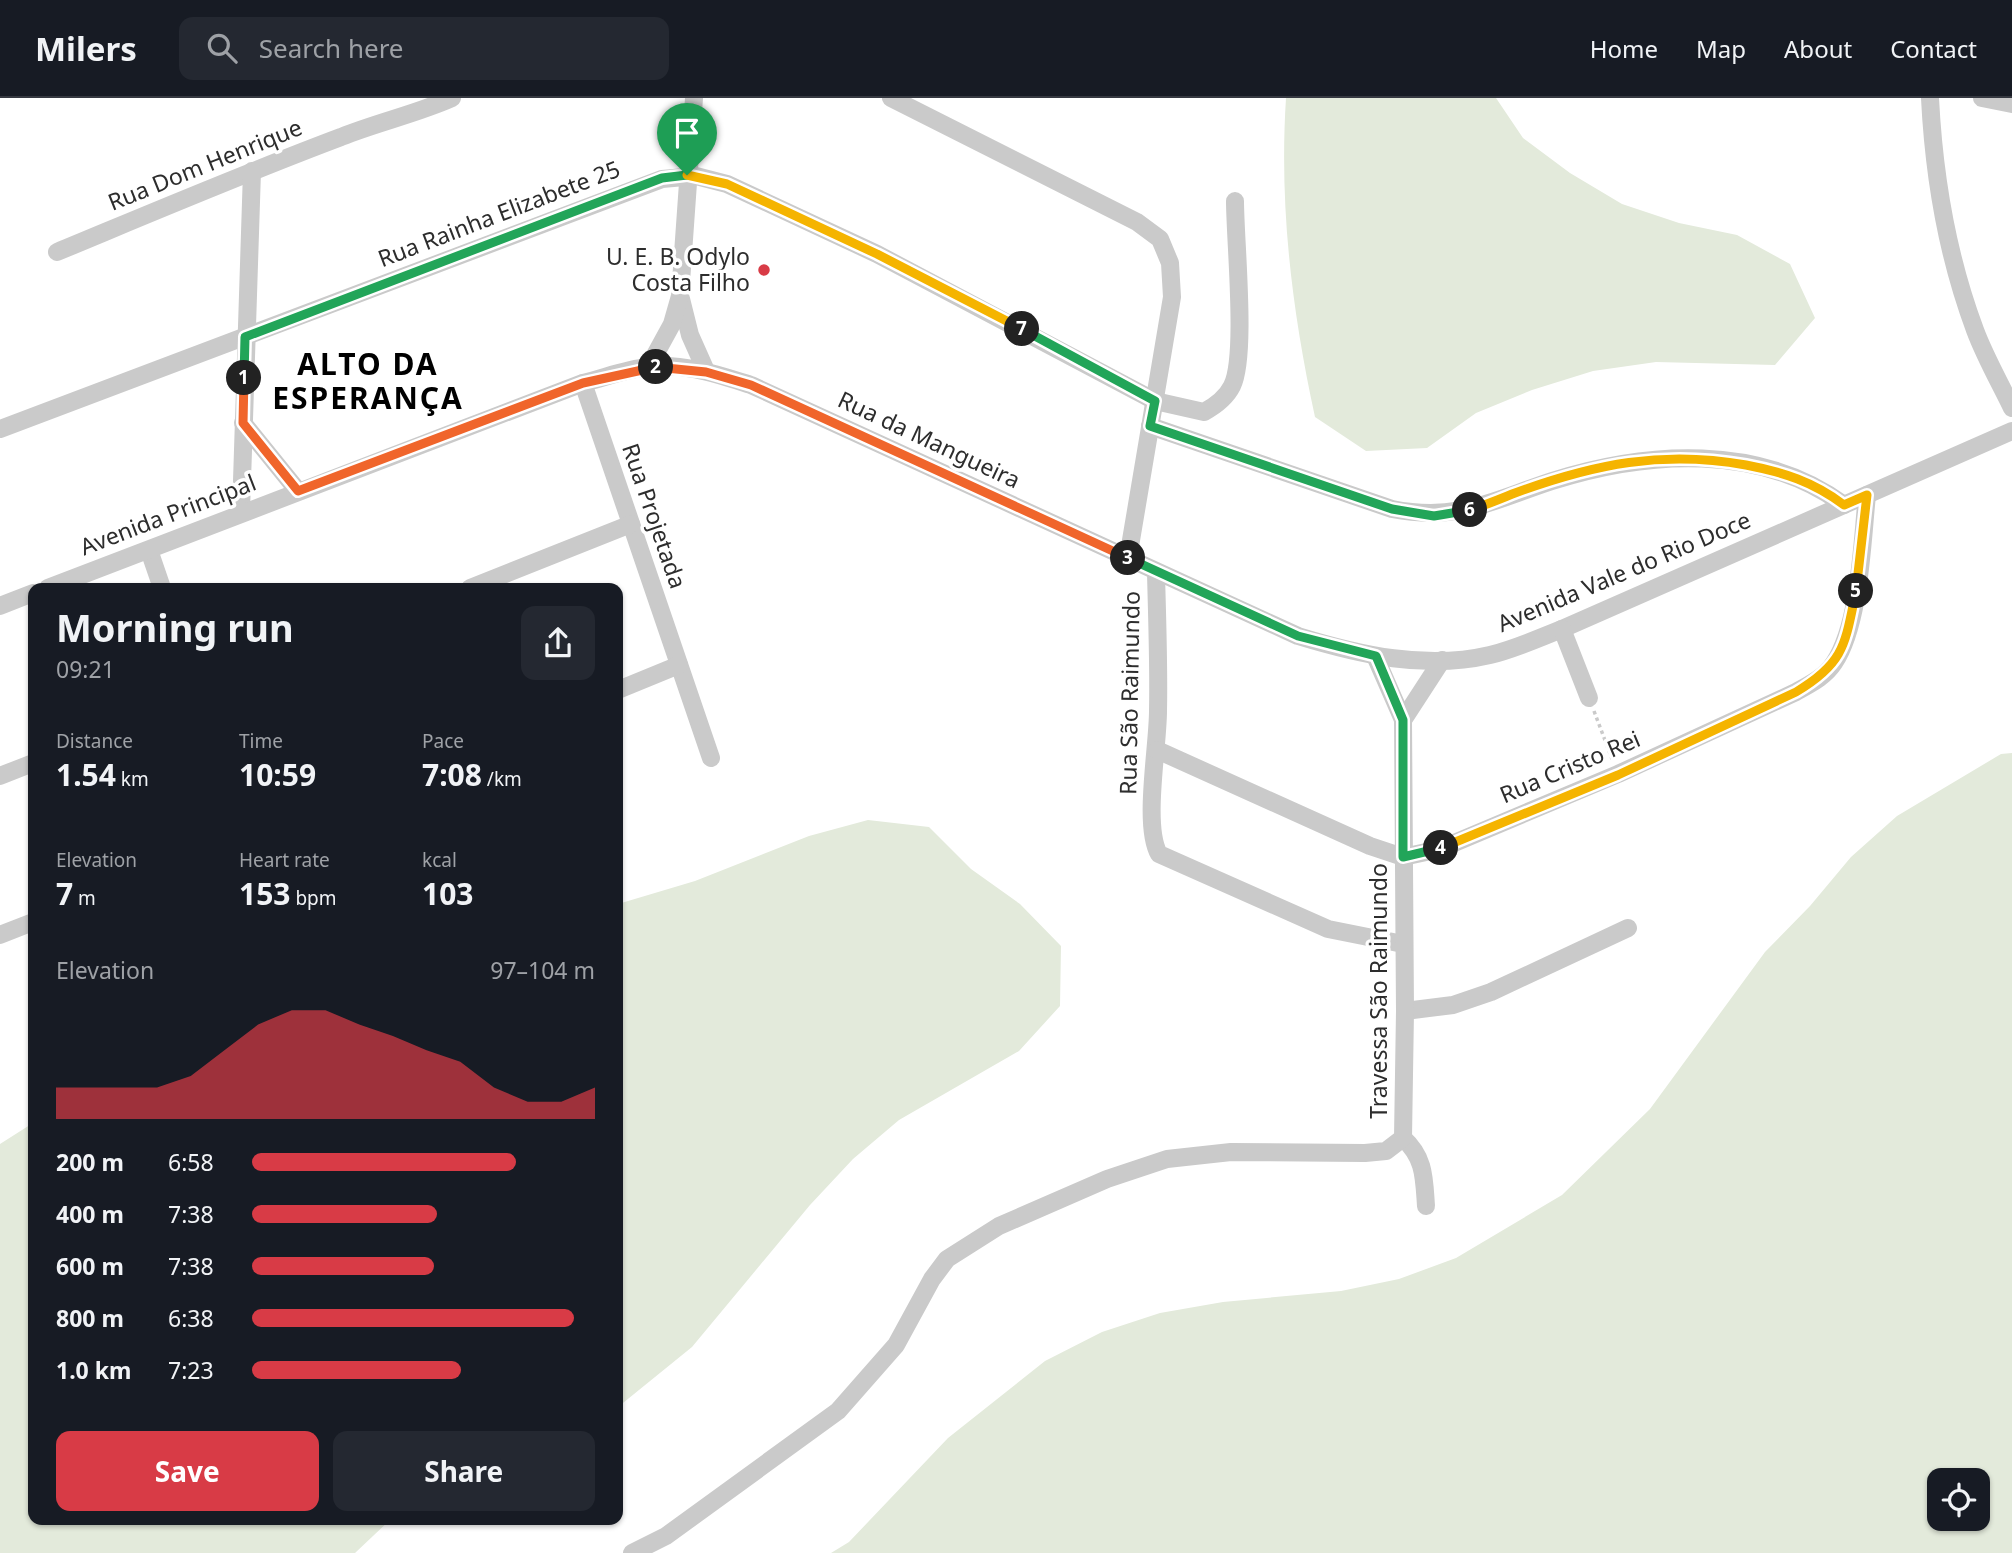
<!DOCTYPE html>
<meta charset="utf-8">
<style>
body{margin:0;font-family:"Noto Sans",sans-serif;background:#242831;color:#f1f3f6;height:100vh;display:flex;flex-direction:column;font-size:26px;white-space:nowrap}
*{box-sizing:border-box;margin:0}
p{font-size:23px;color:#9ea1a6}
.icon{flex:none;width:38px;height:38px;fill:none;stroke:currentColor;stroke-width:2;stroke-linecap:round;stroke-linejoin:round}
.map{position:relative;flex:1;overflow:hidden}
.side{position:absolute;left:28px;top:485px;width:595px;height:942px;display:flex;flex-direction:column;background:#171b24;border-radius:14px;box-shadow:0 2px 5px #0004}
.side>*{flex:none}
.tools{position:absolute;left:1927px;top:1370px;display:grid;gap:14px}
.tools a{display:grid;place-items:center;width:63px;height:63px;border-radius:14px;background:#171b24;box-shadow:0 2px 5px #0004;font-size:35px}
.pin{position:absolute;display:grid;place-items:center;width:60px;height:60px;color:#fff;margin:-72px -30px;border-radius:50% 50% 50% 0;rotate:-45deg;box-shadow:0 0 7px #0007}
.pin .icon{rotate:45deg}
.km{position:absolute;width:35px;height:35px;margin:-18px;border-radius:50%;background:#222;color:#fff;font-size:19px;line-height:35px;text-align:center}
.round{display:grid;place-items:center;flex:none;width:74px;height:74px;border-radius:14px;background:#242831}
.headline{display:flex;align-items:center;justify-content:space-between;height:119px;padding:0 28px}
h1{font-size:38px;font-weight:700;line-height:52px}
.figures{display:grid;grid-template-columns:repeat(3,1fr);gap:10px;height:119px;padding:7px 28px}
.figures div{display:grid;align-content:center}
.figures b{font-size:30px;font-weight:700}
.figures small{font-size:19px;font-weight:400}
.figures p{font-size:19px}
.chart{height:196px;padding:14px 28px}
.chart p{display:flex;justify-content:space-between}
.chart svg{width:100%;height:126px;margin-top:7px;fill:#d83b46;opacity:.7}
.button{display:flex;gap:14px;margin-top:auto;padding:14px 28px}
.button a{flex:1;height:80px;border-radius:14px;background:#d83b46;color:#fff;font-size:28px;font-weight:700;line-height:80px;text-align:center}
.button a+a{background:#242831;color:#f1f3f6}
ul{padding:0 28px;list-style:none;font-size:23px}
li{display:grid;grid-template-columns:112px 84px 1fr;align-items:center;height:52px}
li i{height:18px;border-radius:9px;background:#d83b46}
header{display:flex;align-items:center;gap:42px;box-sizing:border-box;height:98px;padding:0 35px;background:#171b24;border-bottom:2px solid #363941}
header strong{font-size:33px}
nav{display:flex;gap:38px;margin-inline-start:auto;font-size:24px}
.search{width:490px;height:63px;background:#242831;display:flex;align-items:center;gap:18px;box-sizing:border-box;padding:0 24px;border-radius:14px;color:#9ea1a6;font-size:26px}
.map>svg:first-child{display:block}
.green{fill:#e3eadb;fill-rule:evenodd}
.lines{fill:none;stroke-linecap:round;stroke-linejoin:round}
.path{stroke:#cacaca;stroke-width:3.5;stroke-dasharray:3.5 3.5;stroke-linecap:butt}
.minor{stroke:#cacaca;stroke-width:18}
.split-1-casing{stroke:#fff;stroke-width:14}
.split-2-casing{stroke:#fff;stroke-width:14}
.split-3-casing{stroke:#fff;stroke-width:14}
.split-4-casing{stroke:#fff;stroke-width:14}
.split-5-casing{stroke:#fff;stroke-width:14}
.split-6-casing{stroke:#fff;stroke-width:14}
.split-7-casing{stroke:#fff;stroke-width:14}
.split-8-casing{stroke:#fff;stroke-width:14}
.split-1{stroke:#22a559;stroke-width:9}
.split-2{stroke:#f0652b;stroke-width:9}
.split-3{stroke:#f0652b;stroke-width:9}
.split-4{stroke:#22a559;stroke-width:9}
.split-5{stroke:#f5b400;stroke-width:9}
.split-6{stroke:#f5b400;stroke-width:9}
.split-7{stroke:#22a559;stroke-width:9}
.split-8{stroke:#f5b400;stroke-width:9}
.poi-dot{fill:#d83b46;stroke:#fff;stroke-width:2.5}
.labels{text-anchor:middle;stroke-width:7;stroke-linejoin:round;paint-order:stroke}
.street-label{font-size:23px;fill:#2d2d2d;stroke:#fff}
.poi-label{font-size:23px;fill:#2d2d2d;stroke:#fff;text-anchor:end}
.district-label{font-size:30px;font-weight:bold;letter-spacing:2px;fill:#000;stroke:#fff}
</style>
<header>
<strong>Milers</strong>
<div class="search"><svg class="icon" aria-label="search" viewBox="0 0 24 24"><circle cx="10" cy="10" r="6"/><path d="M15 15l6 6"/></svg>Search here</div>
<nav><a>Home</a><a>Map</a><a>About</a><a>Contact</a></nav>
</header>
<div class="map">
<svg width="2012" height="1455" viewBox="0 0 2012 1455">
<rect width="100%" height="100%" fill="#fff"/>
<g class="green">
<path d="M1286 0H1496L1523 40 1570 75 1622 106 1679 125 1737 137 1790 166 1815 220 1775 267 1656 264 1593 273 1532 292 1476 315 1427 350 1366 353 1315 319C1292 213 1279 108 1286 0Z"/>
<path d="M2012 655V1455H831L849 1444 948 1340 1045 1263 1102 1234 1160 1215 1223 1204 1341 1193 1399 1181 1456 1160 1562 1097 1650 1011 1765 854 1810 808 1851 759 1897 718 2001 656ZM1978 1382V1421H1939V1382Z"/>
<polygon points="868,722 929,729 971,771 1020,806 1061,848 1060,908 1019,953 899,1022 853,1061 810,1107 692,1249 618,1309 618,806 695,783 809,738"/>
<polygon points="33,1025 33,1421 391,1421 355,1455 0,1455 0,1046"/>
</g>
<g class="lines">
<polyline class="path" points="1594,613 1612,661"/>
<g class="minor">
<polyline points="891,0 1137,124 1160,141 1170,165 1172,199 1128,460"/>
<path d="M1930 0C1934 80 1947 157 1975 232 1985 259 2000 285 2012 310"/>
<polyline points="1982,0 2012,6"/>
<path d="M57 154C151 115 245 75 341 39 378 24 416 16 452 0"/>
<polyline points="681,201 690,237 706,273"/>
<polyline points="649,268 672,226 680,198 694,0"/>
<polyline points="583,285 711,660"/>
<polyline points="243,325 298,393"/>
<path d="M1150 328 1392 411C1458 424 1491 403 1552 383 1647 353 1760 345 1844 407"/>
<path d="M0 331 662 81 696 78 727 86 877 156 1155 303 1204 314C1215 308 1226 300 1232 288 1247 258 1235 143 1235 103"/>
<polyline points="241,414 252,73"/>
<polyline points="149,452 162,490"/>
<path d="M1156 474C1157 520 1159 567 1158 613 1158 649 1143 728 1159 756L1328 831 1403 846"/>
<path d="M48 490 583 285C604 280 626 271 648 269 682 264 719 277 751 287L1298 538C1360 557 1426 572 1490 557 1515 551 1539 540 1562 531L2012 333"/>
<polyline points="470,490 631,426"/>
<polyline points="0,508 33,495"/>
<polyline points="1562,531 1589,600"/>
<polyline points="618,592 679,567"/>
<polyline points="1403,622 1442,562"/>
<path d="M1157 652 1370 748 1403 759 1440 751 1618 676 1796 594C1810 586 1825 579 1834 565 1860 526 1862 444 1867 397"/>
<polyline points="0,678 33,665"/>
<polyline points="0,837 33,824"/>
<polyline points="1405,913 1453,907 1491,894 1628,830"/>
<path d="M1403 1040C1425 1060 1424 1080 1426 1108"/>
<polyline points="632,1455 666,1438 838,1313 896,1247 932,1181 947,1161 999,1128 1107,1081 1167,1061 1231,1054 1365,1055 1386,1053 1403,1040 1405,913 1403,622 1375,558"/>
</g>
</g>
<g class="lines">
<defs>
<polyline id="split-1" points="244,280 245,239 662,80 687,77"/>
<polyline id="split-2" points="244,280 243,325 298,393 583,285 656,269"/>
<polyline id="split-3" points="656,269 706,274 751,287 1128,460"/>
<polyline id="split-4" points="1128,460 1298,538 1376,558 1403,622 1403,759 1441,750"/>
<path id="split-5" d="M1441 750 1618 677 1796 594C1845 565 1845 546 1856 493"/>
<path id="split-6" d="M1470 412C1486 407 1500 401 1515 395 1594 366 1663 352 1746 367 1783 374 1814 384 1844 407L1867 397 1856 493"/>
<polyline id="split-7" points="1022,231 1155,303 1150,328 1392,411 1434,418 1470,412"/>
<polyline id="split-8" points="687,77 727,86 877,156 1022,231"/>
</defs>
<use href="#split-1" class="split-1-casing"/>
<use href="#split-2" class="split-2-casing"/>
<use href="#split-3" class="split-3-casing"/>
<use href="#split-4" class="split-4-casing"/>
<use href="#split-5" class="split-5-casing"/>
<use href="#split-6" class="split-6-casing"/>
<use href="#split-7" class="split-7-casing"/>
<use href="#split-8" class="split-8-casing"/>
<use href="#split-1" class="split-1"/>
<use href="#split-2" class="split-2"/>
<use href="#split-3" class="split-3"/>
<use href="#split-4" class="split-4"/>
<use href="#split-5" class="split-5"/>
<use href="#split-6" class="split-6"/>
<use href="#split-7" class="split-7"/>
<use href="#split-8" class="split-8"/>
</g>
<circle class="poi-dot" cx="764" cy="172" r="7"/>
<g class="labels">
<g class="street-label">
<text transform="translate(205 67) rotate(-22)" y="8">Rua Dom Henrique</text>
<text transform="translate(499 116) rotate(-21)" y="8">Rua Rainha Elizabete 25</text>
<text transform="translate(929 342) rotate(25)" y="8">Rua da Mangueira</text>
<text transform="translate(168 417) rotate(-21)" y="8">Avenida Principal</text>
<text transform="translate(654 418) rotate(71)" y="8">Rua Projetada</text>
<text transform="translate(1624 474) rotate(-23)" y="8">Avenida Vale do Rio Doce</text>
<text transform="translate(1130 595) rotate(-89)" y="8">Rua São Raimundo</text>
<text transform="translate(1570 669) rotate(-23)" y="8">Rua Cristo Rei</text>
<text transform="translate(1379 893) rotate(-90)" y="8">Travessa São Raimundo</text>
</g>
<g class="poi-label">
<text x="750" y="167">U. E. B. Odylo<tspan x="750" dy="26">Costa Filho</tspan></text>
</g>
<g class="district-label">
<text x="368" y="277">ALTO DA<tspan x="368" dy="34">ESPERANÇA</tspan></text>
</g>
</g>
</svg>
<div class="tools">
<a><svg class="icon" aria-label="locate" viewBox="0 0 24 24"><circle cx="12" cy="12" r="6"/><path d="M12 2v4M12 18v4M2 12h4M18 12h4"/></svg></a>
</div>
<div class="pin" style="left:687px;top:77px;background:#1e9e55"><svg class="icon" aria-label="arrive" viewBox="0 0 24 24"><path d="M6 21V4h12l-3 4 3 4H6"/></svg></div>
<b class="km" style="left:244px;top:280px">1</b>
<b class="km" style="left:656px;top:269px">2</b>
<b class="km" style="left:1128px;top:460px">3</b>
<b class="km" style="left:1441px;top:750px">4</b>
<b class="km" style="left:1856px;top:493px">5</b>
<b class="km" style="left:1470px;top:412px">6</b>
<b class="km" style="left:1022px;top:231px">7</b>
<section class="side">
<div class="headline"><div><h1>Morning run</h1><p>09:21</p></div><a class="round"><svg class="icon" aria-label="share" viewBox="0 0 24 24"><path d="M12 15V3M7 8l5-5 5 5M5 13v7h14v-7"/></svg></a></div>
<div class="figures">
<div><p>Distance</p><b>1.54<small> km</small></b></div>
<div><p>Time</p><b>10:59</b></div>
<div><p>Pace</p><b>7:08<small> /km</small></b></div>
</div>
<div class="figures">
<div><p>Elevation</p><b>7<small> m</small></b></div>
<div><p>Heart rate</p><b>153<small> bpm</small></b></div>
<div><p>kcal</p><b>103</b></div>
</div>
<div class="chart"><p><span>Elevation</span>97–104 m</p>
<svg viewBox="0 0 160 44" preserveAspectRatio="none"><path d="M0 44V33L10 33L20 33L30 33L40 29L50 20L60 11L70 6L80 6L90 11L100 15L110 20L120 24L130 33L140 38L150 38L160 33V44z"/></svg>
</div>
<ul>
<li><b>200 m</b>6:58<i style="width:77%"></i></li>
<li><b>400 m</b>7:38<i style="width:54%"></i></li>
<li><b>600 m</b>7:38<i style="width:53%"></i></li>
<li><b>800 m</b>6:38<i style="width:94%"></i></li>
<li><b>1.0 km</b>7:23<i style="width:61%"></i></li>
</ul>
<div class="button"><a>Save</a><a>Share</a></div>
</section>
</div>
